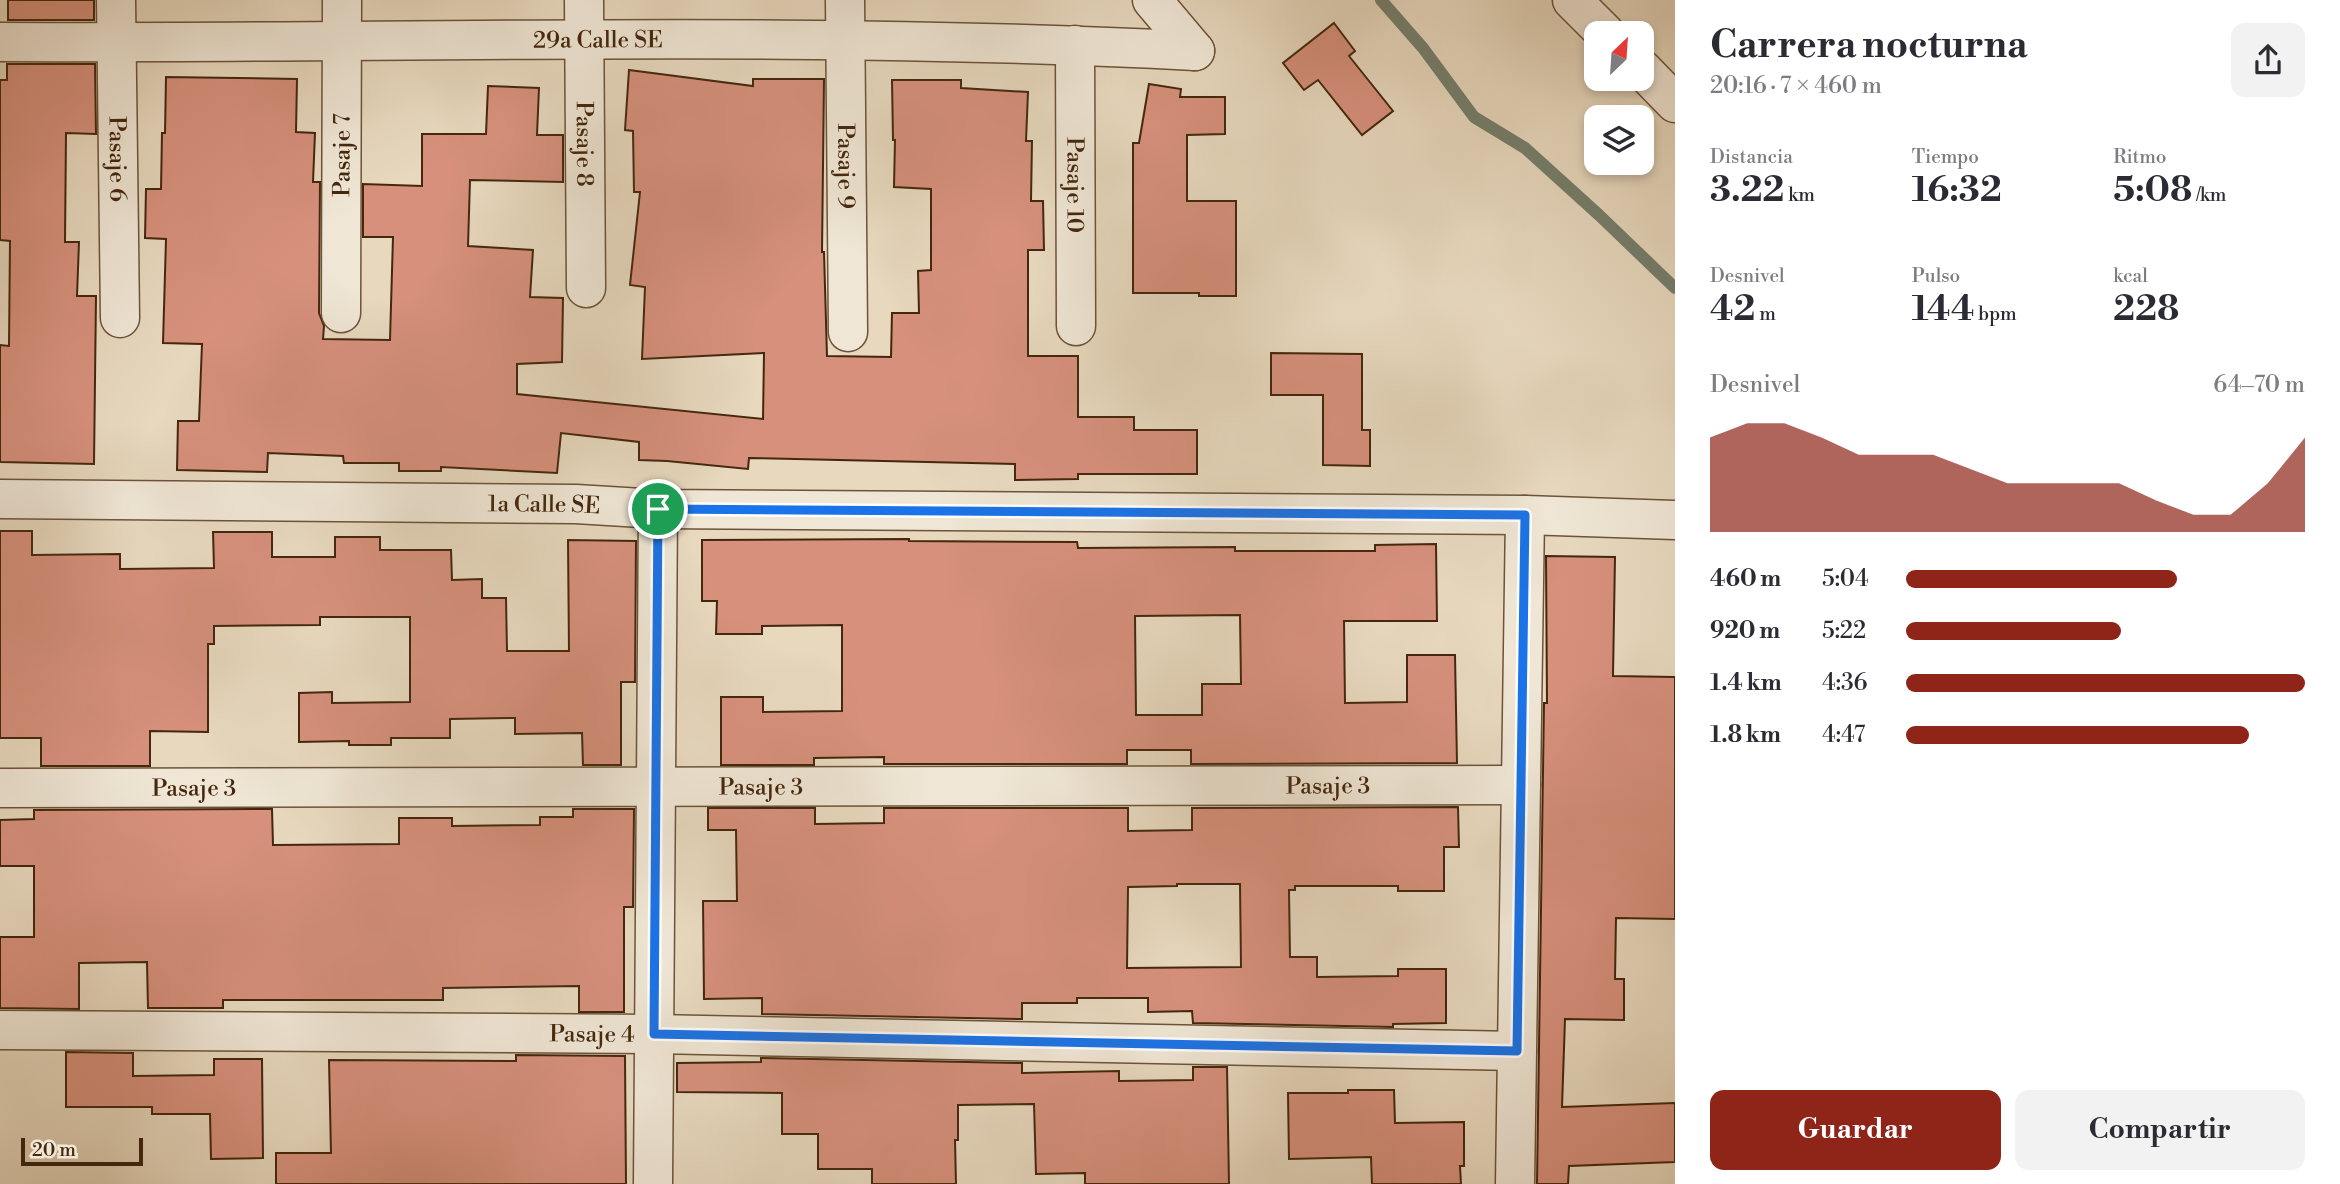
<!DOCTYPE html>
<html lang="es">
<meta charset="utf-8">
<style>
body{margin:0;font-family:"Libre Bodoni",serif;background:#f2f2f3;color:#2b2b33;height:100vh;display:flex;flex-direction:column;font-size:26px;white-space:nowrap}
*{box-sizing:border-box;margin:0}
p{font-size:23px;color:#7c7c81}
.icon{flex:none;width:38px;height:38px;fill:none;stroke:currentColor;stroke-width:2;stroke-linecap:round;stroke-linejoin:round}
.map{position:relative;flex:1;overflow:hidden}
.drawer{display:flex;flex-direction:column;background:#fff;width:665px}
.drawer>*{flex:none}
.needle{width:46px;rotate:25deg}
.tools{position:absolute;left:1584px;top:21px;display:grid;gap:14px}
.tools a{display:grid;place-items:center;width:70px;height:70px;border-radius:14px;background:#fff;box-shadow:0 4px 10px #0003;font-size:35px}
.scale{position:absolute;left:21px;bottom:18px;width:122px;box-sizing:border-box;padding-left:7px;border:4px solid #44270d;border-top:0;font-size:19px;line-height:24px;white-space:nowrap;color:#44270d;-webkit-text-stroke:5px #efe6d5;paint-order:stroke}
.pin{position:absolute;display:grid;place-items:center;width:60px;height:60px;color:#fff;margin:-30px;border:4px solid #fff;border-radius:50%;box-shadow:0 2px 7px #0007}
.round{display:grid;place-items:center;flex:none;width:74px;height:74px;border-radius:14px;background:#f2f2f3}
.overview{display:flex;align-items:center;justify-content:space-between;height:119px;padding:0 35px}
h1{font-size:38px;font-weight:700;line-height:52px}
.figures{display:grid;grid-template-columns:repeat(3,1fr);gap:10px;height:119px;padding:7px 35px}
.figures div{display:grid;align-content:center}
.figures b{font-size:35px;font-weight:700}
.figures small{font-size:19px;font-weight:400}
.figures p{font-size:19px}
.chart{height:196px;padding:14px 35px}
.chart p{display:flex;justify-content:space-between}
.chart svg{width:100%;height:126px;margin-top:7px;fill:#8f2418;opacity:.7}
.button{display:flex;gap:14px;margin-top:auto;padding:14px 35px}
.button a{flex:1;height:80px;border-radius:14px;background:#8f2418;color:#fff;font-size:28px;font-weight:700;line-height:80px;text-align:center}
.button a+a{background:#f2f2f3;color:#2b2b33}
ul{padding:0 35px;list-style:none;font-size:23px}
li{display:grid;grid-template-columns:112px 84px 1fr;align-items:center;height:52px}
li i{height:18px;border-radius:9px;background:#8f2418}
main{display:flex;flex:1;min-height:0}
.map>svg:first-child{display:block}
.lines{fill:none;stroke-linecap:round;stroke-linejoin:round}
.stream{stroke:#767f6d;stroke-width:12}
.building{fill:#d6907c;stroke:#44270d;stroke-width:2;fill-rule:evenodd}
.minor-casing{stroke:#6d5339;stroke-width:41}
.minor{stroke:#efe6d5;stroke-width:38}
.route-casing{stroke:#fff;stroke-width:14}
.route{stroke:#1a73e8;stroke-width:9}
.labels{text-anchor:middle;stroke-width:7;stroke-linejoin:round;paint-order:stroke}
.street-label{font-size:23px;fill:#44270d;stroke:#efe6d5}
</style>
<main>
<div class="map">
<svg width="1675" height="1184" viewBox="0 0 1675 1184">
<rect width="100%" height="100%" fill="#e7d8be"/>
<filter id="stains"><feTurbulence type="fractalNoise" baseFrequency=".00286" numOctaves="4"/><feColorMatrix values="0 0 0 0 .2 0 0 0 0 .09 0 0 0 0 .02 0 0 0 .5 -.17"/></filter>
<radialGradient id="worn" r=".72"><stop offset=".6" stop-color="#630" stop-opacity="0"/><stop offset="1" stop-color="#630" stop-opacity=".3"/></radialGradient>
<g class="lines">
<polyline class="stream" points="1381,0 1423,48 1474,117 1525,148 1599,215 1675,288"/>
</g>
<g class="building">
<rect x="8" y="0" width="86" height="20"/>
<polygon points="1334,23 1355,51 1349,56 1393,111 1362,135 1318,80 1304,90 1283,63"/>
<polygon points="7,64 95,64 96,134 66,133 65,242 79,242 77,296 96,296 94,464 0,462 0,345 9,346 10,241 0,240 0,80 7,80"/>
<polygon points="629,70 753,86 753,79 824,79 822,252 824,252 827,356 891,357 892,313 919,313 918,271 931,270 931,189 894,187 895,140 893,140 892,80 961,80 961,88 1028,92 1026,141 1032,141 1031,201 1043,201 1044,250 1028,250 1028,356 1078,356 1078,417 1134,417 1134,430 1197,430 1197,474 1078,474 1078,479 1015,480 1015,464 749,458 748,469 667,461 639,460 639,442 561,433 557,473 441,467 441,471 399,471 399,463 344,463 343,456 268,453 267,472 177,470 178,421 199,421 202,344 163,343 166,239 145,238 146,189 161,189 162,133 165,133 166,77 297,79 296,132 315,133 313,182 320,182 319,313 324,326 323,339 390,340 393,237 363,237 363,184 422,186 422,134 486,134 488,86 539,88 537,135 563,135 563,182 470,180 468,246 533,250 530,297 563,298 562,362 517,364 517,394 763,419 764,353 642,359 645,287 630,285 640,192 634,192 633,131 625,130"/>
<polygon points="1149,84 1181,89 1180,97 1225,97 1225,134 1187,135 1187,201 1236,201 1236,296 1199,296 1199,293 1133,293 1133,143 1139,143"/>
<polygon points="1271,353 1362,354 1362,430 1370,430 1370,466 1323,465 1323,395 1271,395"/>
<polygon points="0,531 32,531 32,555 120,554 120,569 214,568 213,532 272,532 272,557 335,557 335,537 380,537 380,550 451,550 452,580 482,579 482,598 506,598 507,651 569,651 568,540 636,541 635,682 621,682 621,765 583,765 582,733 515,734 515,718 450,719 450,738 391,738 391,745 349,745 349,741 299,742 299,693 332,692 332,703 410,702 410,617 320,617 320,625 214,626 214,644 208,644 208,732 150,731 150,766 41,766 41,738 0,738"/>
<path d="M909 539V541L1077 542 1078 548 1235 547V551H1375V545L1436 544 1437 621H1344L1345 703 1407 702V655H1455L1457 763 1191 764V750H1127V764H884V757L814 758V765H721V697H763V712L842 711V625L762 626V634H716L717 601H702V540ZM1240 615 1241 684H1202V715H1136L1135 616Z"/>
<polygon points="1546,556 1615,557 1613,676 1675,677 1675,919 1616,918 1615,979 1624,979 1624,1020 1565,1019 1562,1107 1675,1103 1675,1162 1569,1166 1568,1184 1537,1184 1544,703 1547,703"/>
<path d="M1458 807 1459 847H1444V891H1398V886H1295V890H1289L1290 957H1317V977L1398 976V969H1446V1023L1393 1024V1027L1193 1023 1192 1011 1148 1012V998H1077V1003H1022V1019L762 1014V998L704 999 703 901H737L736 830H708V808H815V824L884 823V808H1128V831L1192 830V808ZM1177 884H1240L1241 967 1127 968 1128 887 1177 886Z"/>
<polygon points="272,809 273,845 399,844 399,818 452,818 452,826 540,825 540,817 573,817 573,809 634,809 633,907 624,907 624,1012 579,1012 579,986 443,988 443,1000 223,1000 223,1008 148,1008 147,962 79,963 79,1009 0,1008 0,937 34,937 34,866 0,866 0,820 34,819 34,810"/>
<polygon points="66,1052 133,1053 133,1076 214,1075 214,1059 262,1059 263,1158 211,1159 210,1114 152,1114 152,1107 66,1107"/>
<polygon points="516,1055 625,1056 626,1184 276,1184 276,1153 331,1153 329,1060 516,1061"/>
<polygon points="761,1058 1022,1063 1022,1073 1119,1071 1119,1081 1193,1080 1193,1067 1227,1067 1229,1184 1085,1184 1085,1173 1036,1174 1034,1104 958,1105 958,1140 955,1140 956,1184 872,1184 872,1169 818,1169 818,1134 782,1134 782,1093 677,1092 677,1063 761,1062"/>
<polygon points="1348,1090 1394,1090 1395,1123 1464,1122 1464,1166 1460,1166 1461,1184 1372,1184 1371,1157 1289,1159 1288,1093 1348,1093"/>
</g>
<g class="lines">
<defs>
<g id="minor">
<path id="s1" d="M116 0 120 318"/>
<path id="s2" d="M584 0 586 288"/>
<path id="s3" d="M845 0 848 332"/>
<polyline points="1152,0 1195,51"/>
<polyline points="1572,0 1605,33"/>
<path id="s4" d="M0 42C398 44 797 30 1195 51"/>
<path id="s5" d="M1075 45 1076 326"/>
<polyline points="1642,69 1675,103"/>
<path id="s6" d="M341 313 342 0"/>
<path id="s7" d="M0 499 576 504 658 509 1525 515 1675 520"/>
<path id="s8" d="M0 788 1521 785"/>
<path id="s9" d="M0 1030 654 1034 1517 1051"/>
<polyline points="653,1184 658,509"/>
<polyline points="1515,1184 1525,515"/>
</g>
</defs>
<use href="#minor" class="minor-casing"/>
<use href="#minor" class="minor"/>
</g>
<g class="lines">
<defs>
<polygon id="route" points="658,509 1525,515 1517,1051 654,1034"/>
</defs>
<use href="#route" class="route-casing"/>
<use href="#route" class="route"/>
</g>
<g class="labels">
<g class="street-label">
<text dy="8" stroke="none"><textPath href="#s4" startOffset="598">29a Calle SE</textPath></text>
<text dy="8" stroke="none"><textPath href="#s2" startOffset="144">Pasaje 8</textPath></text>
<text dy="8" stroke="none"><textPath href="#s6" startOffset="158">Pasaje 7</textPath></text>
<text dy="8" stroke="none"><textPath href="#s1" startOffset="159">Pasaje 6</textPath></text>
<text dy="8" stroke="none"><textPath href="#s3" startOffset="166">Pasaje 9</textPath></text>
<text dy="8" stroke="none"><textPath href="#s5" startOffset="140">Pasaje 10</textPath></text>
<text dy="8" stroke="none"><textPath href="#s7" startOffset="544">1a Calle SE</textPath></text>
<text dy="8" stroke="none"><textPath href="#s8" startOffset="1328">Pasaje 3</textPath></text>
<text dy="8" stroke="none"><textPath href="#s8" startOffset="761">Pasaje 3</textPath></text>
<text dy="8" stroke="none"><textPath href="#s8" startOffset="194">Pasaje 3</textPath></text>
<text dy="8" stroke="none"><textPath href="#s9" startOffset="592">Pasaje 4</textPath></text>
</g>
</g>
<rect width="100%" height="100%" filter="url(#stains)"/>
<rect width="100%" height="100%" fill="url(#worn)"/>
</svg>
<div class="tools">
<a><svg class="needle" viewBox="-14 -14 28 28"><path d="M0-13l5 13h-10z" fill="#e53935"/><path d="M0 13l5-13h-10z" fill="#7c7c81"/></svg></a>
<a><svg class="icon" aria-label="layers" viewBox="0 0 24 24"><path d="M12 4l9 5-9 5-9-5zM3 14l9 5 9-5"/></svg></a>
</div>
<div class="scale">20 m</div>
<div class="pin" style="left:658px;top:509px;background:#1e9e55"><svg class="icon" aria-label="arrive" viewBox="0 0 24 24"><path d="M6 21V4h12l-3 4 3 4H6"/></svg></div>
</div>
<section class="drawer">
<div class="overview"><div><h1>Carrera nocturna</h1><p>20:16 · 7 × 460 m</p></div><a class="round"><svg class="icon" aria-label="share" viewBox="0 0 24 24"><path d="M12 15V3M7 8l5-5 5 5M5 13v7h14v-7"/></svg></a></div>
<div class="figures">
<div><p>Distancia</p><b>3.22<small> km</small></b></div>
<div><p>Tiempo</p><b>16:32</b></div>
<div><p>Ritmo</p><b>5:08<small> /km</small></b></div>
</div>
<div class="figures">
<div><p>Desnivel</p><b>42<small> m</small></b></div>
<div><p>Pulso</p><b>144<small> bpm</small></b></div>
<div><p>kcal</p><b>228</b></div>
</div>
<div class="chart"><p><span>Desnivel</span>64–70 m</p>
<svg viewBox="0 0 160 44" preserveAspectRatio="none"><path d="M0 44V11L10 6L20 6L30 11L40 17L50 17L60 17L70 22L80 27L90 27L100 27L110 27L120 33L130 38L140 38L150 27L160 11V44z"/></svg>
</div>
<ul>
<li><b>460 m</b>5:04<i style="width:68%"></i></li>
<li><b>920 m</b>5:22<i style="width:54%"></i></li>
<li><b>1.4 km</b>4:36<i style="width:100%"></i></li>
<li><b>1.8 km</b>4:47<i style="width:86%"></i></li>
</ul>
<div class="button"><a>Guardar</a><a>Compartir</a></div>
</section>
</main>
